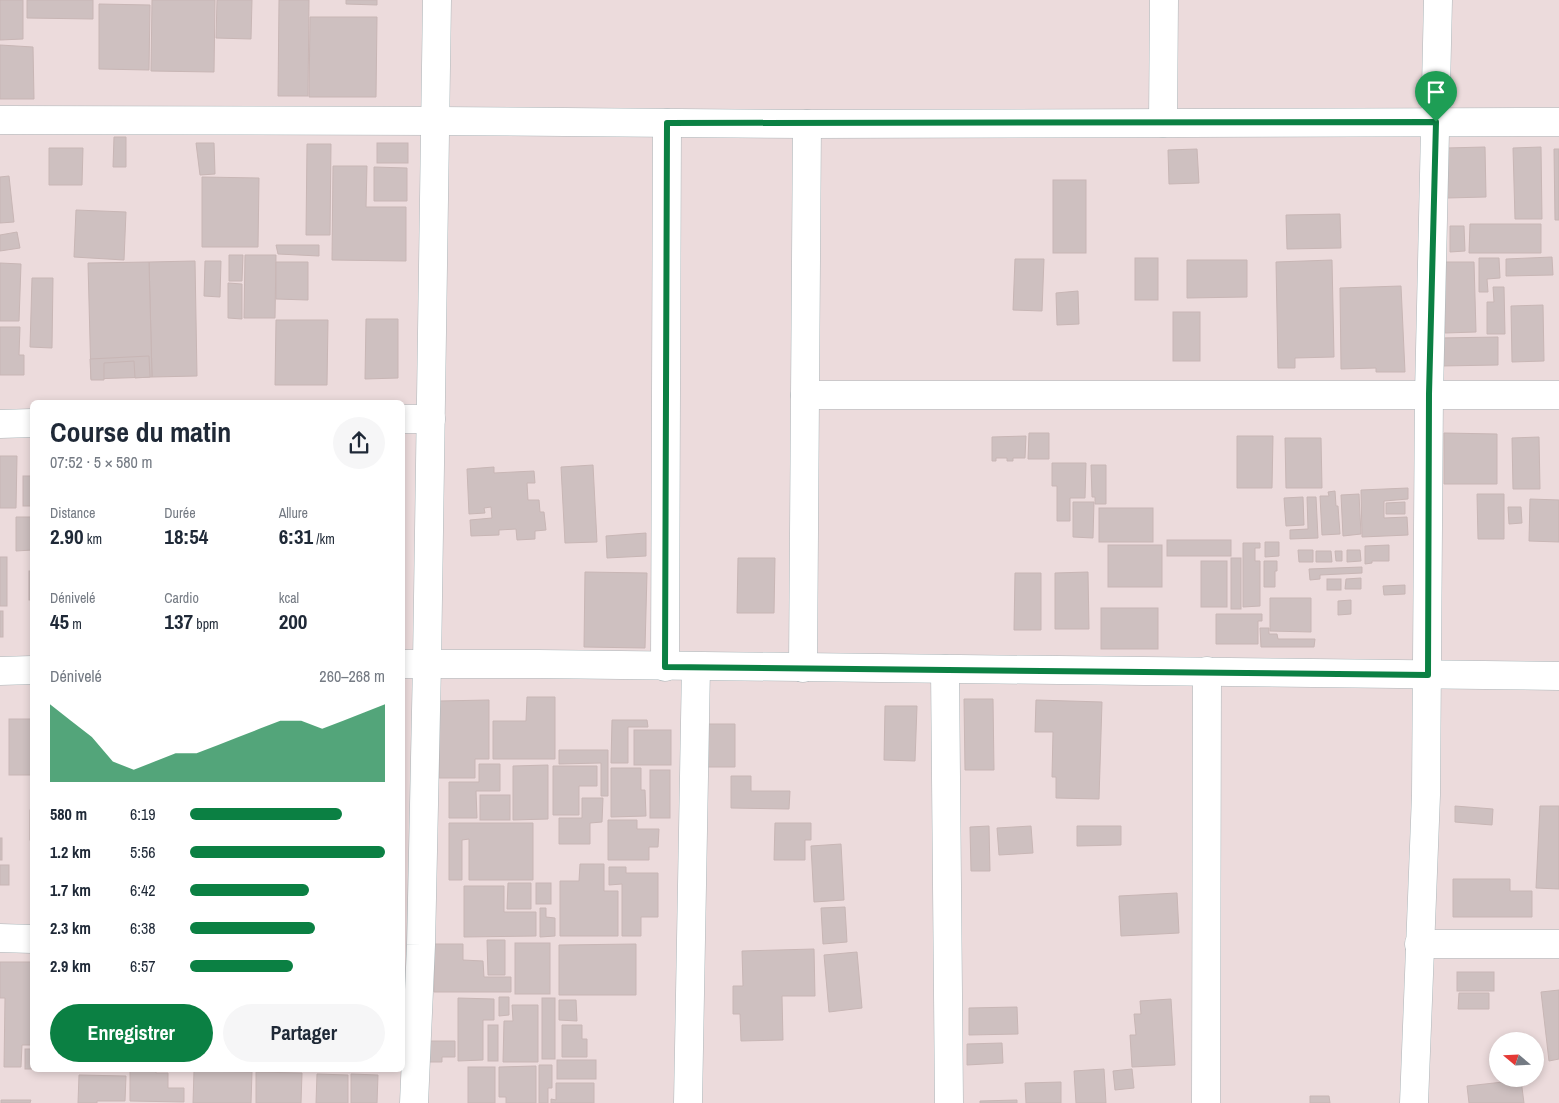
<!DOCTYPE html>
<html lang="fr">
<meta charset="utf-8">
<style>
body{margin:0;font-family:"Archivo Narrow",sans-serif;background:#f6f6f7;color:#1f2937;height:100vh;display:flex;flex-direction:column;font-size:19px;white-space:nowrap}
*{box-sizing:border-box;margin:0}
p{font-size:16px;color:#747a83}
.icon{flex:none;width:28px;height:28px;fill:none;stroke:currentColor;stroke-width:2;stroke-linecap:round;stroke-linejoin:round}
.map{position:relative;flex:1;overflow:hidden}
.side{position:absolute;left:30px;top:400px;width:375px;height:672px;display:flex;flex-direction:column;background:#fff;border-radius:8px;box-shadow:0 2px 8px #0003}
.side>*{flex:none}
.needle{width:32px;rotate:289deg}
.buttons{position:absolute;left:1489px;top:1032px;display:grid;gap:10px}
.buttons a{display:grid;place-items:center;width:55px;height:55px;border-radius:50%;background:#fff;box-shadow:0 2px 8px #0003;font-size:25px}
.pin{position:absolute;display:grid;place-items:center;width:42px;height:42px;color:#fff;margin:-51px -21px;border-radius:50% 50% 50% 0;rotate:-45deg;box-shadow:0 0 5px #0007}
.pin .icon{rotate:45deg}
.round{display:grid;place-items:center;flex:none;width:52px;height:52px;border-radius:26px;background:#f6f6f7}
.headline{display:flex;align-items:center;justify-content:space-between;height:85px;padding:0 20px}
h1{font-size:28px;font-weight:800;line-height:38px}
.figures{display:grid;grid-template-columns:repeat(3,1fr);gap:8px;height:85px;padding:5px 20px}
.figures div{display:grid;align-content:center}
.figures b{font-size:21px;font-weight:800}
.figures small{font-size:14px;font-weight:400}
.figures p{font-size:14px}
.chart{height:140px;padding:10px 20px}
.chart p{display:flex;justify-content:space-between}
.chart svg{width:100%;height:90px;margin-top:5px;fill:#0b8043;opacity:.7}
.button{display:flex;gap:10px;margin-top:auto;padding:10px 20px}
.button a{flex:1;height:58px;border-radius:30px;background:#0b8043;color:#fff;font-size:20px;font-weight:800;line-height:58px;text-align:center}
.button a+a{background:#f6f6f7;color:#1f2937}
ul{padding:0 20px;list-style:none;font-size:16px}
li{display:grid;grid-template-columns:80px 60px 1fr;align-items:center;height:38px}
li i{height:12px;border-radius:6px;background:#0b8043}
.map>svg:first-child{display:block}
.building{fill:#cec0c0;stroke:#c8b6b5}
.lines{fill:none;stroke-linecap:round;stroke-linejoin:round}
.minor-casing{stroke:#acb7ba;stroke-width:29}
.minor{stroke:#fff;stroke-width:28}
.route-casing{stroke:#fff;stroke-width:10}
.route{stroke:#0b8043;stroke-width:6}
</style>
<div class="map">
<svg width="1559" height="1103" viewBox="0 0 1559 1103">
<rect width="100%" height="100%" fill="#ecdbdc"/>
<g class="building">
<polygon points="0,0 23,0 23,39 0,40"/>
<polygon points="27,0 93,0 93,19 27,18"/>
<polygon points="152,0 215,0 214,72 151,71"/>
<polygon points="217,0 252,0 251,39 216,38"/>
<polygon points="279,0 309,0 308,96 278,96"/>
<polygon points="346,0 377,0 377,5 346,4"/>
<polygon points="99,4 150,5 149,70 99,69"/>
<polygon points="310,17 377,17 376,97 309,97"/>
<polygon points="0,45 33,47 34,99 0,99"/>
<polygon points="114,137 126,137 126,167 113,167"/>
<polygon points="196,143 214,143 215,174 200,175"/>
<rect x="377" y="143" width="31" height="20"/>
<polygon points="307,144 331,144 330,235 306,235"/>
<polygon points="1485,147 1486,197 1447,198 1446,148"/>
<polygon points="1541,147 1542,219 1515,219 1513,148"/>
<polygon points="49,148 83,148 82,185 49,185"/>
<polygon points="1197,149 1199,183 1169,184 1168,150"/>
<polygon points="1554,149 1559,149 1559,220 1555,220"/>
<polygon points="333,166 367,166 366,207 406,207 406,261 332,260"/>
<polygon points="374,167 407,168 407,201 374,201"/>
<polygon points="9,176 14,222 0,223 0,177"/>
<polygon points="202,177 259,178 258,247 202,247"/>
<rect x="1053" y="180" width="33" height="73"/>
<polygon points="76,210 126,212 124,260 74,257"/>
<polygon points="1340,214 1341,248 1287,249 1286,215"/>
<polygon points="1470,224 1541,224 1541,253 1469,253"/>
<polygon points="1450,226 1464,226 1465,251 1450,252"/>
<polygon points="17,232 20,248 0,251 0,235"/>
<polygon points="276,245 319,245 319,256 278,254"/>
<polygon points="229,255 243,255 242,281 229,281"/>
<polygon points="245,255 276,255 275,318 244,318"/>
<polygon points="1552,257 1553,275 1506,276 1506,259"/>
<rect x="1135" y="258" width="23" height="42"/>
<polygon points="1479,258 1499,258 1500,278 1487,279 1488,292 1479,292"/>
<polygon points="1015,259 1044,259 1042,311 1013,310"/>
<polygon points="1187,260 1247,260 1247,297 1187,298"/>
<polygon points="1332,260 1334,357 1295,358 1295,368 1278,368 1276,262"/>
<polygon points="195,261 197,376 152,377 149,262"/>
<polygon points="205,261 221,261 220,297 204,296"/>
<polygon points="149,262 152,377 91,379 88,263"/>
<polygon points="276,262 308,262 308,300 276,299"/>
<polygon points="1443,262 1474,262 1476,332 1445,333"/>
<polygon points="0,263 21,264 19,321 0,321"/>
<polygon points="32,278 53,278 52,348 30,347"/>
<polygon points="228,283 242,284 242,319 228,318"/>
<polygon points="1401,286 1405,372 1376,372 1376,368 1341,369 1340,288"/>
<polygon points="1493,287 1504,287 1505,334 1487,334 1487,302 1494,302"/>
<polygon points="1078,291 1079,324 1057,325 1056,293"/>
<polygon points="1543,305 1544,361 1512,362 1511,306"/>
<rect x="1173" y="312" width="27" height="49"/>
<polygon points="366,319 398,319 398,378 365,379"/>
<polygon points="276,320 328,320 327,385 275,385"/>
<polygon points="0,327 20,327 19,355 24,355 24,375 0,375"/>
<polygon points="1498,337 1498,365 1440,366 1440,338"/>
<polygon points="149,356 150,377 135,378 134,361 104,363 104,380 91,380 90,359"/>
<polygon points="1029,433 1049,433 1049,459 1028,459"/>
<polygon points="1444,433 1497,434 1497,484 1444,484"/>
<polygon points="1026,436 1025,458 1013,458 1013,461 1007,461 1007,458 996,458 996,461 992,461 992,437"/>
<polygon points="1237,436 1273,436 1272,488 1237,488"/>
<polygon points="1539,437 1540,489 1513,489 1512,438"/>
<polygon points="1285,438 1321,438 1322,488 1286,488"/>
<polygon points="0,456 17,456 16,508 0,508"/>
<polygon points="1052,463 1086,463 1085,498 1070,498 1070,521 1057,521 1057,486 1052,486"/>
<polygon points="593,465 597,542 565,543 561,467"/>
<polygon points="1091,465 1106,465 1106,504 1095,504 1095,497 1092,497"/>
<polygon points="494,467 494,473 534,471 535,483 527,483 528,500 539,500 540,512 544,512 546,530 535,531 535,539 517,540 516,529 499,530 499,535 471,536 470,520 492,518 491,507 484,508 485,513 469,514 467,469"/>
<rect x="23" y="476" width="9" height="30"/>
<polygon points="1408,488 1408,499 1384,501 1384,518 1407,517 1408,535 1362,537 1361,490"/>
<polygon points="1335,491 1336,506 1338,506 1340,534 1322,535 1320,496 1329,496 1328,492"/>
<polygon points="1359,494 1361,534 1343,536 1341,495"/>
<polygon points="1477,494 1504,494 1504,539 1478,539"/>
<polygon points="1303,497 1304,525 1286,526 1284,498"/>
<polygon points="1307,497 1316,497 1318,538 1290,539 1290,530 1308,529"/>
<polygon points="1530,499 1559,500 1559,542 1529,541"/>
<polygon points="1073,502 1094,502 1093,538 1073,537"/>
<polygon points="1405,502 1405,514 1386,514 1386,503"/>
<polygon points="1508,507 1521,507 1522,523 1509,524"/>
<rect x="1099" y="508" width="54" height="34"/>
<polygon points="16,517 32,517 32,550 16,551"/>
<polygon points="646,533 646,556 607,558 606,536"/>
<rect x="1167" y="540" width="64" height="16"/>
<polygon points="1265,542 1279,542 1279,556 1265,557"/>
<polygon points="1243,543 1260,543 1260,548 1255,548 1255,561 1260,561 1260,606 1243,607"/>
<rect x="1108" y="545" width="54" height="42"/>
<polygon points="1389,545 1389,561 1372,561 1372,563 1365,564 1365,546"/>
<polygon points="1298,550 1313,550 1313,562 1299,562"/>
<polygon points="1347,550 1360,550 1361,561 1347,562"/>
<polygon points="1316,551 1331,551 1332,562 1316,562"/>
<polygon points="1335,551 1342,551 1342,561 1336,561"/>
<rect x="0" y="557" width="7" height="49"/>
<polygon points="738,558 775,558 774,613 737,613"/>
<rect x="1231" y="558" width="10" height="51"/>
<rect x="1201" y="561" width="26" height="46"/>
<polygon points="1264,561 1277,561 1277,571 1275,571 1275,587 1264,587"/>
<polygon points="1362,567 1362,573 1320,575 1320,579 1310,580 1309,569"/>
<rect x="29" y="571" width="3" height="29"/>
<polygon points="585,572 647,573 645,648 584,647"/>
<polygon points="1088,572 1089,629 1055,629 1055,573"/>
<polygon points="1015,573 1041,573 1041,630 1014,630"/>
<polygon points="1361,578 1361,589 1345,589 1346,579"/>
<rect x="1327" y="579" width="14" height="11"/>
<polygon points="1405,585 1405,594 1384,595 1383,586"/>
<polygon points="1270,598 1311,598 1311,632 1270,631"/>
<polygon points="1351,600 1351,614 1338,615 1338,601"/>
<rect x="1101" y="608" width="57" height="41"/>
<rect x="0" y="611" width="3" height="26"/>
<polygon points="1216,614 1262,614 1262,621 1258,621 1258,644 1216,644"/>
<polygon points="1260,628 1269,628 1269,634 1277,634 1278,639 1315,639 1314,647 1261,647"/>
<polygon points="527,697 555,697 555,759 493,759 493,721 526,721"/>
<polygon points="964,699 993,699 994,770 965,770"/>
<polygon points="489,700 489,759 475,759 475,778 439,778 439,701"/>
<polygon points="1036,700 1102,702 1099,799 1056,798 1056,777 1052,777 1053,732 1035,732"/>
<polygon points="885,706 917,706 915,761 884,760"/>
<rect x="9" y="719" width="23" height="56"/>
<polygon points="612,720 647,720 648,727 628,727 628,763 611,763"/>
<polygon points="706,724 735,724 735,767 705,767"/>
<rect x="634" y="730" width="37" height="35"/>
<polygon points="559,750 608,750 608,796 601,796 601,763 559,764"/>
<polygon points="479,764 500,764 500,791 476,791 477,818 449,818 449,782 479,782"/>
<polygon points="548,765 548,819 513,820 513,766"/>
<polygon points="553,766 597,766 597,786 579,786 579,815 553,815"/>
<polygon points="611,768 641,768 641,790 645,790 646,816 611,817"/>
<rect x="650" y="770" width="20" height="48"/>
<polygon points="731,776 751,776 751,791 790,791 789,809 731,808"/>
<rect x="480" y="795" width="30" height="25"/>
<polygon points="582,798 603,798 602,822 590,823 590,844 559,844 559,818 582,818"/>
<polygon points="1455,806 1493,809 1492,825 1455,822"/>
<polygon points="1540,806 1559,806 1559,889 1536,888"/>
<rect x="30" y="810" width="2" height="30"/>
<polygon points="608,820 637,820 637,829 659,829 658,847 649,847 649,860 608,860"/>
<polygon points="449,823 533,823 533,880 469,880 469,839 462,840 462,880 449,880"/>
<polygon points="775,823 811,823 811,840 805,840 805,860 774,860"/>
<polygon points="989,826 990,871 971,871 970,827"/>
<polygon points="1031,826 1033,853 999,855 997,828"/>
<polygon points="1077,826 1121,826 1121,845 1077,846"/>
<rect x="0" y="838" width="2" height="22"/>
<polygon points="841,844 844,900 814,902 811,846"/>
<polygon points="580,864 604,864 604,891 618,891 618,936 560,936 560,881 579,881"/>
<rect x="0" y="865" width="9" height="20"/>
<polygon points="609,867 626,867 626,873 658,873 658,917 641,917 641,936 622,936 622,884 609,885"/>
<polygon points="1453,879 1510,879 1510,891 1532,891 1532,917 1453,917"/>
<polygon points="508,883 531,883 531,909 507,909"/>
<rect x="536" y="883" width="15" height="21"/>
<polygon points="464,886 504,886 504,912 536,912 536,936 464,937"/>
<polygon points="1177,893 1179,933 1121,936 1119,896"/>
<polygon points="845,907 847,942 823,944 821,908"/>
<polygon points="540,908 546,908 546,917 555,918 555,936 540,937"/>
<polygon points="487,940 505,940 505,975 488,975"/>
<rect x="515" y="943" width="35" height="51"/>
<polygon points="434,944 463,944 463,960 483,961 484,977 511,977 511,992 434,992"/>
<polygon points="636,944 636,995 559,995 559,945"/>
<polygon points="814,949 815,996 782,996 783,1040 741,1041 740,1014 733,1014 733,986 743,986 742,951"/>
<polygon points="857,952 862,1008 829,1012 824,955"/>
<polygon points="0,962 32,962 32,1045 22,1045 21,1067 4,1067 5,998 0,998"/>
<rect x="1457" y="972" width="37" height="19"/>
<polygon points="1559,990 1559,1059 1549,1061 1541,992"/>
<polygon points="1459,993 1489,993 1489,1009 1458,1009"/>
<polygon points="499,997 509,997 509,1015 499,1016"/>
<polygon points="458,998 494,999 494,1020 483,1020 483,1060 458,1061"/>
<rect x="542" y="998" width="13" height="61"/>
<polygon points="1171,999 1175,1065 1132,1067 1130,1035 1136,1035 1134,1014 1141,1014 1140,1001"/>
<polygon points="559,1000 576,1000 577,1021 559,1020"/>
<polygon points="512,1005 538,1005 538,1062 503,1062 504,1021 513,1021"/>
<polygon points="1017,1007 1018,1034 969,1035 969,1008"/>
<rect x="488" y="1025" width="10" height="36"/>
<polygon points="562,1025 582,1025 582,1039 587,1039 587,1057 562,1057"/>
<polygon points="427,1041 455,1041 455,1057 442,1057 442,1062 427,1062"/>
<polygon points="1002,1043 1003,1063 967,1065 967,1044"/>
<rect x="25" y="1049" width="7" height="20"/>
<rect x="557" y="1060" width="39" height="19"/>
<polygon points="539,1065 552,1065 552,1088 548,1088 548,1103 539,1103"/>
<polygon points="536,1066 536,1103 506,1103 506,1097 499,1097 499,1067"/>
<rect x="468" y="1067" width="27" height="36"/>
<polygon points="1104,1069 1106,1103 1076,1103 1074,1071"/>
<polygon points="1132,1069 1134,1088 1115,1090 1113,1071"/>
<polygon points="77,1070 119,1070 119,1071"/>
<polygon points="130,1070 156,1070 156,1073 168,1073 168,1088 184,1088 184,1102 130,1101"/>
<polygon points="194,1071 252,1072 251,1103 193,1103"/>
<polygon points="256,1072 302,1073 301,1103 256,1103"/>
<polygon points="317,1074 348,1075 348,1103 316,1103"/>
<polygon points="351,1074 378,1075 377,1103 351,1103"/>
<polygon points="79,1075 126,1076 125,1101 97,1101 97,1103 78,1103"/>
<polygon points="1521,1080 1524,1103 1469,1103 1467,1086"/>
<polygon points="1061,1082 1061,1103 1026,1103 1025,1083"/>
<polygon points="556,1083 594,1083 594,1103 551,1103 551,1099 556,1100"/>
<polygon points="1310,1096 1329,1096 1330,1103 1310,1103"/>
<polygon points="1,1100 31,1100 30,1103 1,1103"/>
<polygon points="1017,1100 1017,1103 980,1103 980,1101"/>
</g>
<g class="lines">
<defs>
<g id="minor">
<polyline points="0,120 436,121 807,124 1559,122"/>
<polyline points="1163,123 1164,0"/>
<polyline points="805,395 1559,395"/>
<polyline points="402,419 431,419"/>
<polyline points="0,424 32,423"/>
<polyline points="402,664 539,664 1559,676"/>
<polyline points="665,667 667,123"/>
<polyline points="803,668 807,124"/>
<polyline points="945,669 949,1103"/>
<polyline points="0,671 32,670"/>
<polyline points="0,938 32,939"/>
<polyline points="1419,944 1559,944"/>
<polyline points="414,1103 421,945 427,664 437,0"/>
<polyline points="688,1103 696,667"/>
<polyline points="1206,1103 1207,671"/>
<polyline points="1414,1103 1426,795 1429,394 1438,0"/>
</g>
</defs>
<use href="#minor" class="minor-casing"/>
<use href="#minor" class="minor"/>
</g>
<g class="lines">
<defs>
<polygon id="route" points="1436,122 1429,394 1428,675 665,667 667,123"/>
</defs>
<use href="#route" class="route-casing"/>
<use href="#route" class="route"/>
</g>
</svg>
<div class="buttons">
<a><svg class="needle" viewBox="-14 -14 28 28"><path d="M0-13l5 13h-10z" fill="#e53935"/><path d="M0 13l5-13h-10z" fill="#747a83"/></svg></a>
</div>
<div class="pin" style="left:1436px;top:122px;background:#1e9e55"><svg class="icon" aria-label="arrive" viewBox="0 0 24 24"><path d="M6 21V4h12l-3 4 3 4H6"/></svg></div>
<section class="side">
<div class="headline"><div><h1>Course du matin</h1><p>07:52 · 5 × 580 m</p></div><a class="round"><svg class="icon" aria-label="share" viewBox="0 0 24 24"><path d="M12 15V3M7 8l5-5 5 5M5 13v7h14v-7"/></svg></a></div>
<div class="figures">
<div><p>Distance</p><b>2.90<small> km</small></b></div>
<div><p>Durée</p><b>18:54</b></div>
<div><p>Allure</p><b>6:31<small> /km</small></b></div>
</div>
<div class="figures">
<div><p>Dénivelé</p><b>45<small> m</small></b></div>
<div><p>Cardio</p><b>137<small> bpm</small></b></div>
<div><p>kcal</p><b>200</b></div>
</div>
<div class="chart"><p><span>Dénivelé</span>260–268 m</p>
<svg viewBox="0 0 160 44" preserveAspectRatio="none"><path d="M0 44V6L10 14L20 22L30 34L40 38L50 34L60 30L70 30L80 26L90 22L100 18L110 14L120 14L130 18L140 14L150 10L160 6V44z"/></svg>
</div>
<ul>
<li><b>580 m</b>6:19<i style="width:78%"></i></li>
<li><b>1.2 km</b>5:56<i style="width:100%"></i></li>
<li><b>1.7 km</b>6:42<i style="width:61%"></i></li>
<li><b>2.3 km</b>6:38<i style="width:64%"></i></li>
<li><b>2.9 km</b>6:57<i style="width:53%"></i></li>
</ul>
<div class="button"><a>Enregistrer</a><a>Partager</a></div>
</section>
</div>
